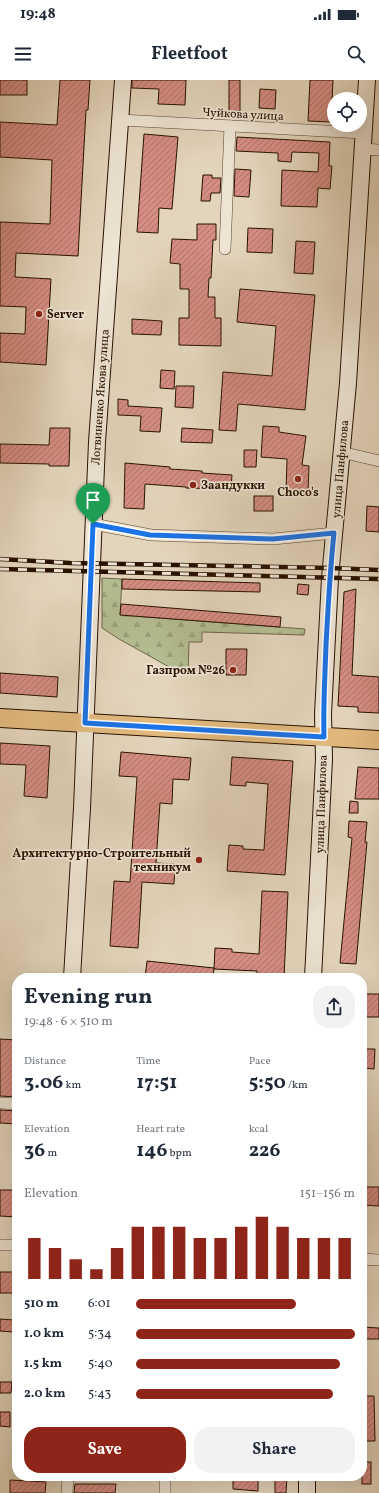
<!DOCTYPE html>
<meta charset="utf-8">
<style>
body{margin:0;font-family:Vollkorn,serif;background:#f2f2f3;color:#1f2937;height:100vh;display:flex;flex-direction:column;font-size:15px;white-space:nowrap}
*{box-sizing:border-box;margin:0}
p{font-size:13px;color:#747a83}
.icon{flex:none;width:22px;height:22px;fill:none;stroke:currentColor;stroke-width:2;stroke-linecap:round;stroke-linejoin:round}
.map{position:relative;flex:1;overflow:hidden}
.details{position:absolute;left:12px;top:893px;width:355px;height:508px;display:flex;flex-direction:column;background:#fff;border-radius:16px;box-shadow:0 4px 16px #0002}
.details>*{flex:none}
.buttons{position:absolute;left:327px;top:12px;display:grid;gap:8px}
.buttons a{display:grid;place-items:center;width:40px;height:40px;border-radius:50%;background:#fff;box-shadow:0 4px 16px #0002;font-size:20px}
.pin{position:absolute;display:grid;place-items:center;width:34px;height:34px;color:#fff;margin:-41px -17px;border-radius:50% 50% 50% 0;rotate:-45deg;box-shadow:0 0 4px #0007}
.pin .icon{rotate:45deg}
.round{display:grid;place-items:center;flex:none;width:42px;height:42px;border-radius:16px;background:#f2f2f3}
.head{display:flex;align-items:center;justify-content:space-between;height:68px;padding:0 12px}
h1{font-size:22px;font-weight:700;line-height:30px}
.metrics{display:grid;grid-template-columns:repeat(3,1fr);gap:6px;height:68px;padding:4px 12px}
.metrics div{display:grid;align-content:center}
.metrics b{font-size:20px;font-weight:700}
.metrics small{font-size:11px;font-weight:400}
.metrics p{font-size:11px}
.chart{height:112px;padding:8px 12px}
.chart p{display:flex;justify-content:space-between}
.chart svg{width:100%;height:72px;margin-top:4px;stroke:#8f2418;stroke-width:6}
.button{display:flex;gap:8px;margin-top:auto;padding:8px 12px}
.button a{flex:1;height:46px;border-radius:16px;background:#8f2418;color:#fff;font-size:16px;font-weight:700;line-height:46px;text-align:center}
.button a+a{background:#f2f2f3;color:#1f2937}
ul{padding:0 12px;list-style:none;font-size:13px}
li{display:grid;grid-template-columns:64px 48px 1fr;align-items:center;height:30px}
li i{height:10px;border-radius:5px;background:#8f2418}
.status{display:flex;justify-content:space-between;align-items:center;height:28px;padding:0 20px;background:#fff;direction:ltr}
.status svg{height:11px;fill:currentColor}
header{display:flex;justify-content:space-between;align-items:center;height:52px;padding:0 12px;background:#fff;font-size:18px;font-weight:700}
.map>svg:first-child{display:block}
.forest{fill:url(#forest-firs);stroke:#6e6748}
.building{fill:url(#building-hatch);stroke:#291100}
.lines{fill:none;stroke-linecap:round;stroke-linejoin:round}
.street-casing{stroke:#58422f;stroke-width:12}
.secondary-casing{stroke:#291100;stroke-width:18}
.primary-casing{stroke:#291100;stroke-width:20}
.street{stroke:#ede4d3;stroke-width:11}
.secondary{stroke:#ede4d3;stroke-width:16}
.primary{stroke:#e2ba7e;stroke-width:18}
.rail-casing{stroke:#291100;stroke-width:4.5}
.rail{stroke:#ede4d3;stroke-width:3;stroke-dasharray:9;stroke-linecap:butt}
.route-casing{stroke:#fff;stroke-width:8}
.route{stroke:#1a73e8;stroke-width:5}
.poi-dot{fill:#8f2418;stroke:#ede4d3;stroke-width:1.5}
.labels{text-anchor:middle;stroke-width:3.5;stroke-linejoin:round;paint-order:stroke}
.street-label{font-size:12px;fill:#291100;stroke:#ede4d3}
.poi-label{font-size:12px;font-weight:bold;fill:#291100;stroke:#ede4d3;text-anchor:start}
</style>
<div class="status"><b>19:48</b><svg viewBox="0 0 49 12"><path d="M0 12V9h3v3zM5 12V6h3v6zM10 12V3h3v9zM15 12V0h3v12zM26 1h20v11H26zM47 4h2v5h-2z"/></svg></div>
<header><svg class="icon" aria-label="menu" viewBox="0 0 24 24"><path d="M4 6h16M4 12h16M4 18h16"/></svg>Fleetfoot<svg class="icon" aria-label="search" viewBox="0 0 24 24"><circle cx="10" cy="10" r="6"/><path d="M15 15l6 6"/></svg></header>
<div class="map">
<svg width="379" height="1413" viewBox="0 0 379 1413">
<defs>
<pattern id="forest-firs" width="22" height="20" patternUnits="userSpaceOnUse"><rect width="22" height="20" fill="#b3bd91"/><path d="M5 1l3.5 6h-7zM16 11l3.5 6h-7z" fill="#9aa17b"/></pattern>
<pattern id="building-hatch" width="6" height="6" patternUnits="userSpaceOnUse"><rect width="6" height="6" fill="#d68d83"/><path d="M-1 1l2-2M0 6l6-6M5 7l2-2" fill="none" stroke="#ae7269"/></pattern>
</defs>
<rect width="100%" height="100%" fill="#e3d5bc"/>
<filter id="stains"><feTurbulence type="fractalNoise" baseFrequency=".005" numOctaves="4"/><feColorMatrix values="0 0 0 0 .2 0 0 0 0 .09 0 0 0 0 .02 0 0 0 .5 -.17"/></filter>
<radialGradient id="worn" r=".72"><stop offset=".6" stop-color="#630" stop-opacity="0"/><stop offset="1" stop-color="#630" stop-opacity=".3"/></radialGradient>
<polygon class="forest" points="102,498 122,499 120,535 305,549 304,555 202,552 202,562 189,562 188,595 180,593 119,559 102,548"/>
<g class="building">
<rect x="0" y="0" width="27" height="15"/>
<polygon points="60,0 90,0 88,30 86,30 78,176 16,173 15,197 51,199 46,285 0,282 0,253 25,254 26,227 0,226 0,142 50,144 52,80 0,77 0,42 57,45"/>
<polygon points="132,0 186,0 185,25 158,24 159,9 132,8"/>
<rect x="229" y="0" width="11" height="31"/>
<polygon points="310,0 333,0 331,42 308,41"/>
<polygon points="260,9 276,10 275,29 259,28"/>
<polygon points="144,54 178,57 172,129 159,128 158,153 137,152"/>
<polygon points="237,57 330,62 329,86 332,86 330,109 318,108 317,127 281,126 282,90 318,92 319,73 292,72 291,82 278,81 278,73 236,71"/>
<polygon points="235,89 251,90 249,117 234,116"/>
<polygon points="203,95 212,95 212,98 221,98 220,113 211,113 210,121 201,121"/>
<polygon points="197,144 216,144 216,160 213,160 211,198 209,198 208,217 215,217 215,238 221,238 221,266 179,265 179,238 189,238 189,209 180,209 180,184 170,183 172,159 197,160"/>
<polygon points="248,148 273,149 272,173 247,172"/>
<polygon points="296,161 315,162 313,194 294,193"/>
<polygon points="240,209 315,215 305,330 238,324 236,351 219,350 223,292 272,296 276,246 237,242"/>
<polygon points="132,239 162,241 161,255 132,254"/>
<polygon points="161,290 175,291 174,309 160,308"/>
<polygon points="176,306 194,306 193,328 175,327"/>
<polygon points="118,319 128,320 128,326 162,328 160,352 140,351 141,336 118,335"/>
<polygon points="263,346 279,347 279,352 306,356 302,385 309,386 308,413 286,412 287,379 261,377"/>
<polygon points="50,348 70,348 69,386 49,386 49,384 0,383 0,364 49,365"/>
<polygon points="182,348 213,350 212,363 181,362"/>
<polygon points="244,370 257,370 256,387 244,387"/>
<polygon points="125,383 170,387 170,389 202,391 202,393 232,395 231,409 186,408 186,407 145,404 144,429 124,428"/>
<rect x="254" y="416" width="19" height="15"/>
<polygon points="367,426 379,427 379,452 366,451"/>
<polygon points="122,499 260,503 260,512 122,509"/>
<polygon points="298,504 309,505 308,515 297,514"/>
<polygon points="356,509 352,595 379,597 379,633 358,632 358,627 338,626 344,512"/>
<polygon points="121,524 281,537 280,547 120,535"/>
<polygon points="226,569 247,569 246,595 226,595"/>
<polygon points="0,593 58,597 57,617 0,613"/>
<polygon points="0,663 50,666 47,718 24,716 26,685 0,684"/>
<polygon points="121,672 191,678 189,700 173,699 172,724 160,723 156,783 175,784 174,804 142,802 138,868 110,866 114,801 130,802 137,697 119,696"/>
<polygon points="232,677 293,681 285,795 227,791 229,765 243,766 243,769 264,770 268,704 246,702 246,706 230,705"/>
<polygon points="358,687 379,688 379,719 355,719"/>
<polygon points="350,721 358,722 358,733 349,733"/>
<polygon points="349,741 367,742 365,762 367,762 356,884 340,883 352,758 348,757"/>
<polygon points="262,811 288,812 284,898 257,898 257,891 214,889 215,868 232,869 232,872 259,874"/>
<polygon points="147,881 214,888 213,898 145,898"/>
<rect x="362" y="914" width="17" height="23"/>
<polygon points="0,959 17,960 17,1017 0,1016"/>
<polygon points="362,969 375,969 374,989 362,988"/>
<polygon points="0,1030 17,1031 17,1044 0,1043"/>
<polygon points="362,1107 379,1107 379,1126 362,1125"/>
<polygon points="0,1110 17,1110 17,1137 0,1136"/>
<rect x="0" y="1192" width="14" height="21"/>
<polygon points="0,1239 14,1240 13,1252 0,1251"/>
<polygon points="362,1247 379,1248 379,1259 362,1259"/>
<polygon points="0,1302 12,1302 11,1313 0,1313"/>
<polygon points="362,1316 374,1316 375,1361 364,1361 364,1342 362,1342"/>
<polygon points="0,1332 10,1332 10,1347 0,1346"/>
<rect x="362" y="1382" width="9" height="22"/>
<polygon points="233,1396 258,1396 258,1411 233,1409"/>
<polygon points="275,1396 287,1396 286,1413 275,1413"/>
<polygon points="10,1400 46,1402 45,1413 10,1413"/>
<polygon points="75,1404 116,1404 115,1413 74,1413"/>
</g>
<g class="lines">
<defs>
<g id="street">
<polyline points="121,40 363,53"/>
<polyline points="362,69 379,70"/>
<polyline points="225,169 230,46"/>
<polyline points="341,372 379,381"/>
<polyline points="93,444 151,455 273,459 334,453"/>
<polyline points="0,1023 17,1024"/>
<polyline points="0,1165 17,1165"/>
<polyline points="362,1179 379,1180"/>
<polyline points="67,1413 68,1396"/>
<polyline points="165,1413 165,1396"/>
</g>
<g id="secondary">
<polyline points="72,898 82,728 97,362 123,0"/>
<polyline points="313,898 324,679 323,634 330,498 348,303 367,0"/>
<polyline points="307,1413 307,1396"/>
</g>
<polyline id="primary" points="0,638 379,660"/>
</defs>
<use href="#street" class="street-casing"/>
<use href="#secondary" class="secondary-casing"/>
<use href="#primary" class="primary-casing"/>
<use href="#street" class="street"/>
<use href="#secondary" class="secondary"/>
<use href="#primary" class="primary"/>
<defs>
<g id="rail">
<polyline points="0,479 70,483 330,488 379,490"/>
<polyline points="0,489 379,499"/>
</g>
</defs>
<use href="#rail" class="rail-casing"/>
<use href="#rail" class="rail"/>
</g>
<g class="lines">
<defs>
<path id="route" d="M93 444 150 455 273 459 334 453C330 490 328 528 326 565 325 596 323 626 324 657L85 643Z"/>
</defs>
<use href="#route" class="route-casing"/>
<use href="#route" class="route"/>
</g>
<g class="poi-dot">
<circle cx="39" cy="234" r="4"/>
<circle cx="298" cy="399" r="4"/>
<circle cx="193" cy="405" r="4"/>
<circle cx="233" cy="590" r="4"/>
<circle cx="199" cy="780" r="4"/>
</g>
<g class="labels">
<g class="street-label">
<text transform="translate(243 34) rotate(3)" y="4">Чуйкова улица</text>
<text transform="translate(100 317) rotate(-86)" y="4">Логвиненко Якова улица</text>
<text transform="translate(340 389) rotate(-85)" y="4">улица Панфилова</text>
<text transform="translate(321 724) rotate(-88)" y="4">улица Панфилова</text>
</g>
<g class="poi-label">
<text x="47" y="238">Server</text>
<text x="201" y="409">Заандукки</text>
<text x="298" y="416" text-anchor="middle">Choco's</text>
<text x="225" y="594" text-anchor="end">Газпром №26</text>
<text x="191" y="777" text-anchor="end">Архитектурно-Строительный<tspan x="191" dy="14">техникум</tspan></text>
</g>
</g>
<rect width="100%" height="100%" filter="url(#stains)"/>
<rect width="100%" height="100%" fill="url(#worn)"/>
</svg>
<div class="buttons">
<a><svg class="icon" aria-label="locate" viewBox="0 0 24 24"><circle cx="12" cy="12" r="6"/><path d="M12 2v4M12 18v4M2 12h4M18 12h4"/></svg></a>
</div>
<div class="pin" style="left:93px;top:444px;background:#1e9e55"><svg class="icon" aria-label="arrive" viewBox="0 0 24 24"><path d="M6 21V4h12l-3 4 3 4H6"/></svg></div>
<section class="details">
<div class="head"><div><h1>Evening run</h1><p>19:48 · 6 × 510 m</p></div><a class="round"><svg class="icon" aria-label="share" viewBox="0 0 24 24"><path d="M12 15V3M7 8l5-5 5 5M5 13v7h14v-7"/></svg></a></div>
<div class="metrics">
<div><p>Distance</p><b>3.06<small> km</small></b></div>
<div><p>Time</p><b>17:51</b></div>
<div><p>Pace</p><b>5:50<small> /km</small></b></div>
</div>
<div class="metrics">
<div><p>Elevation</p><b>36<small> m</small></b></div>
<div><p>Heart rate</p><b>146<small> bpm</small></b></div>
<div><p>kcal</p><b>226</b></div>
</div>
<div class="chart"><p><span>Elevation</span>151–156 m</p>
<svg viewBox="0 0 160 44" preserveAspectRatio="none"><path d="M5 44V19M15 44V25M25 44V32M35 44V38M45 44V25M55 44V12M65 44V12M75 44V12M85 44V19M95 44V19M105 44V12M115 44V6M125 44V12M135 44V19M145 44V19M155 44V19"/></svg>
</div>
<ul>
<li><b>510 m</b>6:01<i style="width:73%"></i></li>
<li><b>1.0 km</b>5:34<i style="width:100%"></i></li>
<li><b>1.5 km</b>5:40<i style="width:93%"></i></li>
<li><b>2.0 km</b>5:43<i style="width:90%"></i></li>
</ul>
<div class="button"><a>Save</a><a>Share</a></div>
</section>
</div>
